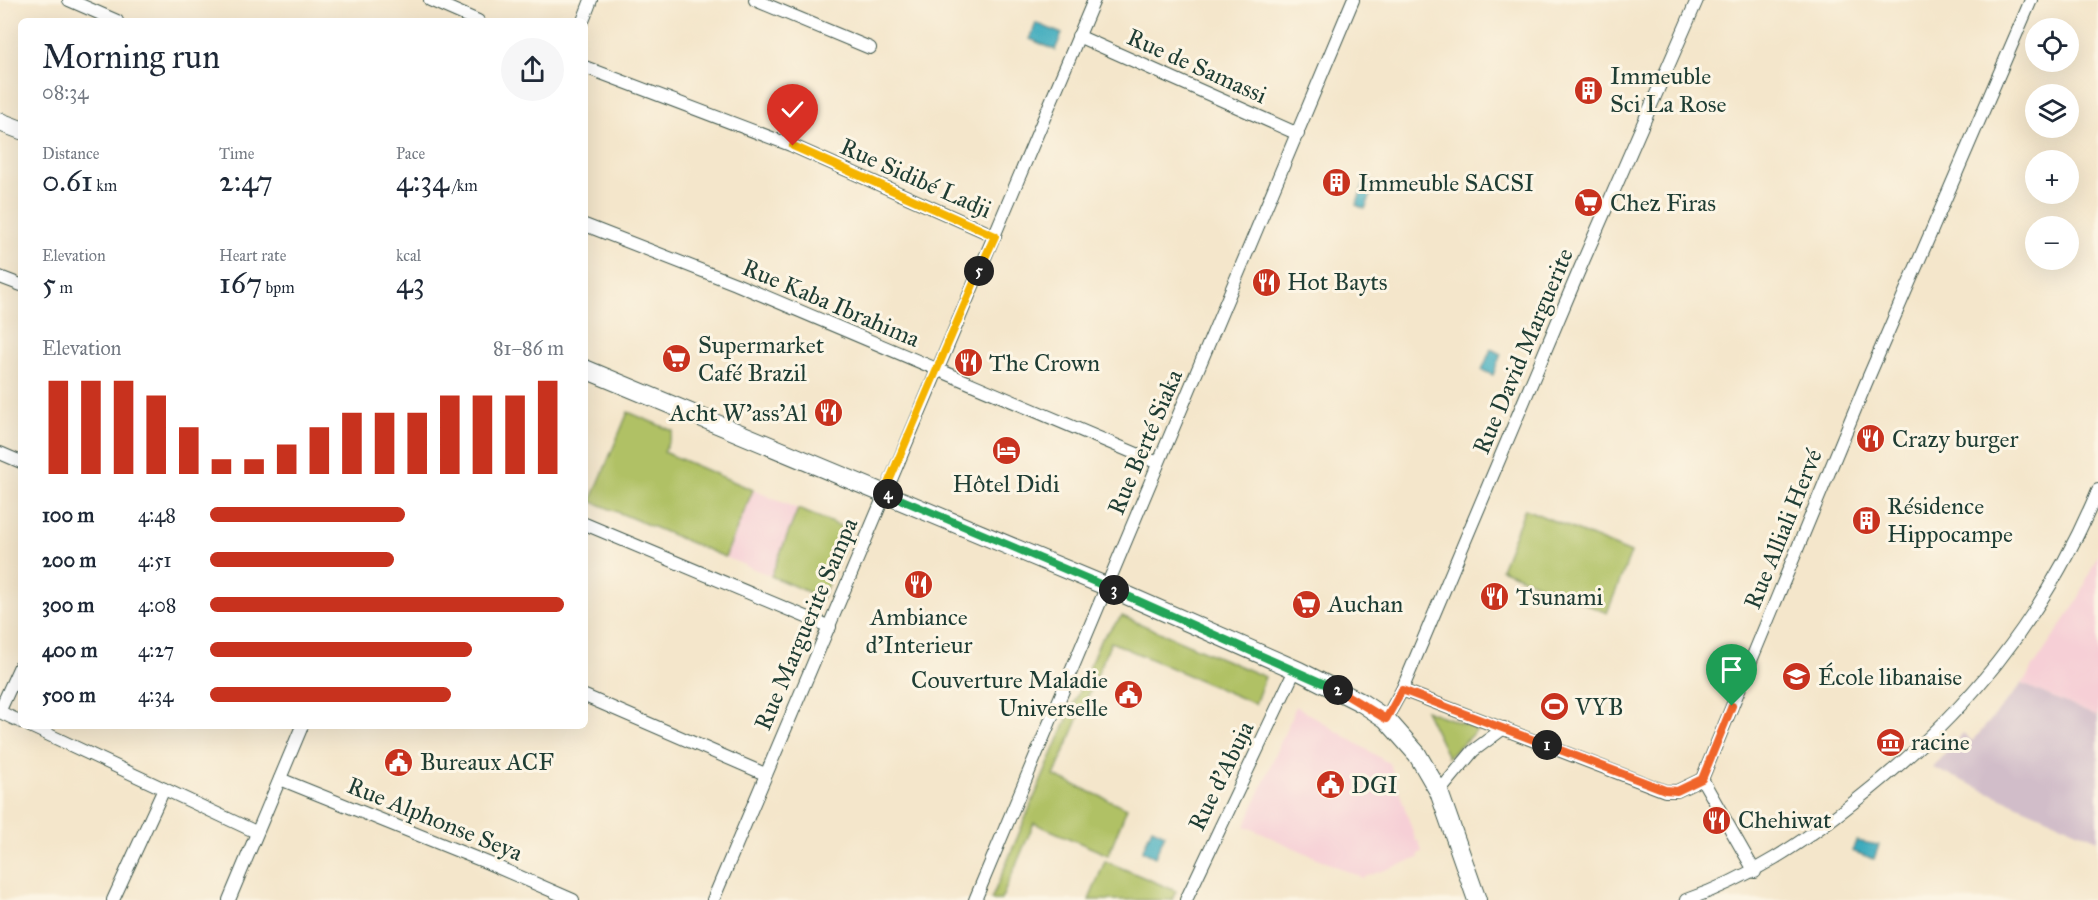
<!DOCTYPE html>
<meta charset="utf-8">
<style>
body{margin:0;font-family:"IM FELL Great Primer",serif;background:#f6f6f7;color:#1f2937;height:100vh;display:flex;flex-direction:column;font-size:22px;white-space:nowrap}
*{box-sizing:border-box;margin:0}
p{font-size:20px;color:#747a83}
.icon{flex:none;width:33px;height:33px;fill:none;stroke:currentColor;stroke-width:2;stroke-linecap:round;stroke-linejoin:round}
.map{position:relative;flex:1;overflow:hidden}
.side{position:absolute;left:18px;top:18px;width:570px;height:711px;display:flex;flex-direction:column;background:#fff;border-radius:9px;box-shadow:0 6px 24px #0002}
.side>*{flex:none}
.fabs{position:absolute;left:2025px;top:18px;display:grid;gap:12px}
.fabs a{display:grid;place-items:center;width:54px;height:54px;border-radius:50%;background:#fff;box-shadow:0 6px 24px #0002;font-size:30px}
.pin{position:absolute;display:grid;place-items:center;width:51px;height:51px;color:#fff;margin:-62px -26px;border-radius:50% 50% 50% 0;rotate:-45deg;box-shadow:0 0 6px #0007}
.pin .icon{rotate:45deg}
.km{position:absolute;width:30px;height:30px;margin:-15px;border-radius:50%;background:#222;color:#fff;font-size:16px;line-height:30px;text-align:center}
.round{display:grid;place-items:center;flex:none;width:63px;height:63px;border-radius:32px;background:#f6f6f7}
.headline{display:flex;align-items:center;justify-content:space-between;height:102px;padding:0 24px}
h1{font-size:33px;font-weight:600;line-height:45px}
.metrics{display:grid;grid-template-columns:repeat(3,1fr);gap:9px;height:102px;padding:6px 24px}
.metrics div{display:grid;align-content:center}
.metrics b{font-size:30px;font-weight:600}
.metrics small{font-size:16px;font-weight:400}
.metrics p{font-size:16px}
.chart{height:168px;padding:12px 24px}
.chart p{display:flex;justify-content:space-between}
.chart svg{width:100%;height:108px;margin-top:6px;stroke:#c8321e;stroke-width:6}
ul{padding:0 24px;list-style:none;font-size:20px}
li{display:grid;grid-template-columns:96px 72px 1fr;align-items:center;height:45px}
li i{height:15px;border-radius:8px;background:#c8321e}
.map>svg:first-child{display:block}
.built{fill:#f6cfd6}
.industrial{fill:#d1bdc9}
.green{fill:#b0c165;stroke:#687f4c;stroke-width:1.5}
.water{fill:#3eabbd;stroke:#2e7478;stroke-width:1.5}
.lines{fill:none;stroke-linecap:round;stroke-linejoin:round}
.street-casing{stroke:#3f564b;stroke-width:14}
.secondary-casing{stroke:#3f564b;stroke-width:20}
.street{stroke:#fff;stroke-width:12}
.secondary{stroke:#fff;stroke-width:18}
.split-1-casing{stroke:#fff;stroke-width:12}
.split-2-casing{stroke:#fff;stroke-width:12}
.split-3-casing{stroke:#fff;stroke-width:12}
.split-4-casing{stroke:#fff;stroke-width:12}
.split-5-casing{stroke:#fff;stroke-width:12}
.split-6-casing{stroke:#fff;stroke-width:12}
.split-1{stroke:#f0652b;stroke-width:8}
.split-2{stroke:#f0652b;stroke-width:8}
.split-3{stroke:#22a559;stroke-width:8}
.split-4{stroke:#22a559;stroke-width:8}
.split-5{stroke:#f5b400;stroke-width:8}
.split-6{stroke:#f5b400;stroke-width:8}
.labels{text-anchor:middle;stroke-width:6;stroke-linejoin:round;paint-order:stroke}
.street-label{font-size:24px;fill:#1f3d34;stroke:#fcf5e5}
.poi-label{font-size:24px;fill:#1f3d34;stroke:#fcf5e5;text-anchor:start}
</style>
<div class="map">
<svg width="2098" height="900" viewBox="0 0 2098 900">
<rect width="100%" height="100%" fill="#fcf5e5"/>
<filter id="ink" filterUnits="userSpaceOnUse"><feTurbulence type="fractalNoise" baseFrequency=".0167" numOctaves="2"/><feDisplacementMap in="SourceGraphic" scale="12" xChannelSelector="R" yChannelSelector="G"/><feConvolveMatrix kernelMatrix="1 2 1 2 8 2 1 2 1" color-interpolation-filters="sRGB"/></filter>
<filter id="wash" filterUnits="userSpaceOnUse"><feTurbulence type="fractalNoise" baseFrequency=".008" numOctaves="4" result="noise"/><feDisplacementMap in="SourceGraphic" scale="24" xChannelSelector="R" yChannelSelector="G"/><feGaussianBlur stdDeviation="1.35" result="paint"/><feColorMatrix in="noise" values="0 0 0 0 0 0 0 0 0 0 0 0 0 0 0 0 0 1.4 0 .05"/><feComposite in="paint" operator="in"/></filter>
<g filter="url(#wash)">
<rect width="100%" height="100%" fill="#f4e6cb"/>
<g class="built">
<polygon points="753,490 798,509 771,576 725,557"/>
<polygon points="2098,554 2098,717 2022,684 2077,602"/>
<polygon points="1296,706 1390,764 1416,841 1419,841 1422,852 1418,854 1419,858 1362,878 1245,826"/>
</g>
<polygon class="industrial" points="2022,684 2098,717 2098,840 1933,768 1963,733 1972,741 1976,737"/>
<g class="green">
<polygon points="628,412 673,431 664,452 753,490 725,557 591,501"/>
<polygon points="798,509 850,530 822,598 771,576"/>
<polygon points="1525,509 1631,553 1607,613 1501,569"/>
<polygon points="1122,616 1265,677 1255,704 1111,642 1054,776 1127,808 1108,855 1034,823 1001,900 991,900 1100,641"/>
<polygon points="1425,710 1478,729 1448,757"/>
<polygon points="1105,861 1176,891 1172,900 1089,900"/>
</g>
<g class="water">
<polygon points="1036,23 1062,34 1055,50 1030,39"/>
<polygon points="1366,179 1376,183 1365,209 1356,205"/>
<polygon points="1491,349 1501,354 1493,375 1482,370"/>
<polygon points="1152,828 1165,834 1155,857 1142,851"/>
<polygon points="1856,841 1879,845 1874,859 1852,851"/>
</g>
</g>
<g filter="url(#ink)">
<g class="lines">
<defs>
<g id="street">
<polyline points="69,0 117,21"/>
<polyline points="430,0 478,21"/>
<polyline points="755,0 870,48"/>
<polyline points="583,21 591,0"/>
<polyline points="1078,36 1298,134"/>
<polyline points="585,67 793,146 995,236"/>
<polyline points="585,225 736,284 1158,463"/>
<polyline points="0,277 21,285"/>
<polyline points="0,453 21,462"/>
<polyline points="585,524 830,627"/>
<polyline points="1402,690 1665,791 1677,791 1702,779 1866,383 2031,0"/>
<polyline points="585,696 765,774"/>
<polyline points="0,710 21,664"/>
<polyline points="0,712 21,722"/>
<polyline points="1386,719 1402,690 1578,273 1697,0"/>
<polyline points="30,726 256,832"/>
<polyline points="280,779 488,863 573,900"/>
<polyline points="1702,779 1755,872"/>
<polyline points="1439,792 1473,751 1504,728"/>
<polyline points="113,900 164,789"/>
<polyline points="229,900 302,726"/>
<polyline points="713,900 1094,0"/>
<polyline points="975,900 1353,0"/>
<polyline points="1186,900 1295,670"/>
<path d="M1686 900C1750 878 1802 843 1854 802 1966 715 2043 621 2098 490"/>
</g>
<g id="secondary">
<polyline points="0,122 21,130"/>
<polyline points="585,369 1108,587 1299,671 1362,703 1386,719 1417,754 1439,792 1477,900"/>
</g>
</defs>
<use href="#street" class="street-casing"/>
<use href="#secondary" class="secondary-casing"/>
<use href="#street" class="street"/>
<use href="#secondary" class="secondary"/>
</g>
</g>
<g class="lines" filter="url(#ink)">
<defs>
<polyline id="split-1" points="1547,745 1665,790 1677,791 1702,779 1732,706"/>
<polyline id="split-2" points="1338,690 1386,719 1402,690 1547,745"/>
<polyline id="split-3" points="1114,590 1338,690"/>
<polyline id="split-4" points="888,494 1114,590"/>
<polyline id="split-5" points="888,494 884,493 979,271"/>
<polyline id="split-6" points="793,146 995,236 979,271"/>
</defs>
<use href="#split-1" class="split-1-casing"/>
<use href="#split-2" class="split-2-casing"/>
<use href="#split-3" class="split-3-casing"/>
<use href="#split-4" class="split-4-casing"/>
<use href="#split-5" class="split-5-casing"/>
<use href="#split-6" class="split-6-casing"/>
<use href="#split-1" class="split-1"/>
<use href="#split-2" class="split-2"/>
<use href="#split-3" class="split-3"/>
<use href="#split-4" class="split-4"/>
<use href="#split-5" class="split-5"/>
<use href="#split-6" class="split-6"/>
</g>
<defs>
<symbol id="building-disc" viewBox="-11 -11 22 22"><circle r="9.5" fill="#c8321e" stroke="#fcf5e5"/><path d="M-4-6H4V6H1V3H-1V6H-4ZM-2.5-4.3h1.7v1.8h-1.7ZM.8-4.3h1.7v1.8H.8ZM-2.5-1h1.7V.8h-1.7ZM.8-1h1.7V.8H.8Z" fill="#fff"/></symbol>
<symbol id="supermarket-disc" viewBox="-11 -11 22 22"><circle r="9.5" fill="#c8321e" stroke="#fcf5e5"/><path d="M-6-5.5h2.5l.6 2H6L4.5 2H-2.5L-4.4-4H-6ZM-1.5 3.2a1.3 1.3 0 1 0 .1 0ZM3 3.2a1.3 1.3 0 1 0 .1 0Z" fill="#fff"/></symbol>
<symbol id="restaurant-disc" viewBox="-11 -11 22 22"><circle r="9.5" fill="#c8321e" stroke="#fcf5e5"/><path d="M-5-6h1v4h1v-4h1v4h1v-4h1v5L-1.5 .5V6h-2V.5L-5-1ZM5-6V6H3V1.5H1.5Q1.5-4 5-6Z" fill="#fff"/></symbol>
<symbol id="hotel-disc" viewBox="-11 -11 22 22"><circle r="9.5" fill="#c8321e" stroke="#fcf5e5"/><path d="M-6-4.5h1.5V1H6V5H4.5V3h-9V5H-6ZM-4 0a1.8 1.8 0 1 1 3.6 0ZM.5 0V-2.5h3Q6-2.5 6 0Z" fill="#fff"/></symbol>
<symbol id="school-disc" viewBox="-11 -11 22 22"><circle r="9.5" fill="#c8321e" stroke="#fcf5e5"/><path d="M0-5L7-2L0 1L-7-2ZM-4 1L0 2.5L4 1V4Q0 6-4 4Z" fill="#fff"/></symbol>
<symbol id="civic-disc" viewBox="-11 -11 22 22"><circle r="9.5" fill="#c8321e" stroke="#fcf5e5"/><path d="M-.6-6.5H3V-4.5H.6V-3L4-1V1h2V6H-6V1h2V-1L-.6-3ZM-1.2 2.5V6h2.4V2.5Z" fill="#fff"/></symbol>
<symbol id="stadium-disc" viewBox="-11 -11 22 22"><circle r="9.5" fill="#c8321e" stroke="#fcf5e5"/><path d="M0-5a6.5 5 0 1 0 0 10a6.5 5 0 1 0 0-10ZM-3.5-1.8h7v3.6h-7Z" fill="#fff"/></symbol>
<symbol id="museum-disc" viewBox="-11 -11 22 22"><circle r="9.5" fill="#c8321e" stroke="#fcf5e5"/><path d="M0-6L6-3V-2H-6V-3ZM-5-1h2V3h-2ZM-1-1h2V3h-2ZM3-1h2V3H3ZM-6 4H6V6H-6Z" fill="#fff"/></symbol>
</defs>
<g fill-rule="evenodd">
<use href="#building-disc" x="1572" y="74" width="33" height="33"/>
<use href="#building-disc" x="1320" y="166" width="33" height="33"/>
<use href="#supermarket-disc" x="1572" y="186" width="33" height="33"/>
<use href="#restaurant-disc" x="1250" y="266" width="33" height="33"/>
<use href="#supermarket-disc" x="660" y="342" width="33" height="33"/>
<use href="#restaurant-disc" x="952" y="346" width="33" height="33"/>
<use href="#restaurant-disc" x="812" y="396" width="33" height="33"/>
<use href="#restaurant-disc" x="1854" y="422" width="33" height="33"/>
<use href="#hotel-disc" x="990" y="434" width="33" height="33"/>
<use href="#building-disc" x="1850" y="504" width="33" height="33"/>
<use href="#restaurant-disc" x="902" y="568" width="33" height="33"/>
<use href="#restaurant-disc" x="1478" y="580" width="33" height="33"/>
<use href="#supermarket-disc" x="1290" y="588" width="33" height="33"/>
<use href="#school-disc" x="1780" y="660" width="33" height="33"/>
<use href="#civic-disc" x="1112" y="678" width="33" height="33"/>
<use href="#stadium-disc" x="1538" y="690" width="33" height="33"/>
<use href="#museum-disc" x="1874" y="726" width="33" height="33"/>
<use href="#civic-disc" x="382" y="746" width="33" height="33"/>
<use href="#civic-disc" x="1314" y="768" width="33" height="33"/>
<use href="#restaurant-disc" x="1700" y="804" width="33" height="33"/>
</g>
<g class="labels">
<g class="street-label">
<text transform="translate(1197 66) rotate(24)" y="8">Rue de Samassi</text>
<text transform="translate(916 178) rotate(24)" y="8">Rue Sidibé Ladji</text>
<text transform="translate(831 303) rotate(23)" y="8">Rue Kaba Ibrahima</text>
<text transform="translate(1523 351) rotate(-67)" y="8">Rue David Marguerite</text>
<text transform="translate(1145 442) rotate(-67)" y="8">Rue Berté Siaka</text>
<text transform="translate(1783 529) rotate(-68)" y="8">Rue Alliali Hervé</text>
<text transform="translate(806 624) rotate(-67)" y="8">Rue Marguerite Sampa</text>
<text transform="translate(1221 776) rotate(-64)" y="8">Rue d'Abuja</text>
<text transform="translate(435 819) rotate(22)" y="8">Rue Alphonse Seya</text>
</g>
<g class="poi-label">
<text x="1610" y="84">Immeuble<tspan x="1610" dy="28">Sci La Rose</tspan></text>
<text x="1358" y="191">Immeuble SACSI</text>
<text x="1610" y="211">Chez Firas</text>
<text x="1287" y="290">Hot Bayts</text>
<text x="698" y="353">Supermarket<tspan x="698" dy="28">Café Brazil</tspan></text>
<text x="989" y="371">The Crown</text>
<text x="807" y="421" text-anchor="end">Acht W'ass'Al</text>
<text x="1892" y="447">Crazy burger</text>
<text x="1006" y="492" text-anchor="middle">Hôtel Didi</text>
<text x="1887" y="514">Résidence<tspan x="1887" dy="28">Hippocampe</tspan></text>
<text x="1516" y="605">Tsunami</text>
<text x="1328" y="612">Auchan</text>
<text x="919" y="625" text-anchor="middle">Ambiance<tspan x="919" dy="28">d'Interieur</tspan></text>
<text x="1818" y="685">École libanaise</text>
<text x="1108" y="688" text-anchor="end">Couverture Maladie<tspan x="1108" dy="28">Universelle</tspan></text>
<text x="1575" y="715">VYB</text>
<text x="1911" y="750">racine</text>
<text x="420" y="770">Bureaux ACF</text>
<text x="1351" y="793">DGI</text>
<text x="1738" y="828">Chehiwat</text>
</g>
</g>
</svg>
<div class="fabs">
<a><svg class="icon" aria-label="locate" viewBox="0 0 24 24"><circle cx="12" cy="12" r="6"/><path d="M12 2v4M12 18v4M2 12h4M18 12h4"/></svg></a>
<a><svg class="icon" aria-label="layers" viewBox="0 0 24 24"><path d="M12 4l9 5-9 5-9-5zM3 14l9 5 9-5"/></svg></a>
<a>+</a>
<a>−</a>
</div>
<div class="pin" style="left:1732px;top:706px;background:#1e9e55"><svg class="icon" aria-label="arrive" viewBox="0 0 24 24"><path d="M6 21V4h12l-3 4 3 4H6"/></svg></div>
<div class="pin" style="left:793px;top:146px;background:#d93025"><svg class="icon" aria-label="check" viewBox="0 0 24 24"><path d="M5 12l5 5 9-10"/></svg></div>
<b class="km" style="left:1547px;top:745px">1</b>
<b class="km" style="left:1338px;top:690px">2</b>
<b class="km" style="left:1114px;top:590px">3</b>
<b class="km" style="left:888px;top:494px">4</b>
<b class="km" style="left:979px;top:271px">5</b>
<section class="side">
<div class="headline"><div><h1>Morning run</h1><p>08:34</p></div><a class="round"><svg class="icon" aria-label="share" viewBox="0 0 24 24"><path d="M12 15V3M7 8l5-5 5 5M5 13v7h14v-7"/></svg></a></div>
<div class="metrics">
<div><p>Distance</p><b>0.61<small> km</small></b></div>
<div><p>Time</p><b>2:47</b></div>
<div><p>Pace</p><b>4:34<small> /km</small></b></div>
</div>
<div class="metrics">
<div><p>Elevation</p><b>5<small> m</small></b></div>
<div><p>Heart rate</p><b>167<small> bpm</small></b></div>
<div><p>kcal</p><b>43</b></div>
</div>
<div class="chart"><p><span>Elevation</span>81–86 m</p>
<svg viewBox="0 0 160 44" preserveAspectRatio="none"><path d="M5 44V6M15 44V6M25 44V6M35 44V12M45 44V25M55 44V38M65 44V38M75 44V32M85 44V25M95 44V19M105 44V19M115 44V19M125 44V12M135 44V12M145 44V12M155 44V6"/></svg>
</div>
<ul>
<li><b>100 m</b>4:48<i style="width:55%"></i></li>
<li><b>200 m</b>4:51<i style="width:52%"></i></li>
<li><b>300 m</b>4:08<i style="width:100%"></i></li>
<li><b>400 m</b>4:27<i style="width:74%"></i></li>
<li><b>500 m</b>4:34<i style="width:68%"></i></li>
</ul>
</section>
</div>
